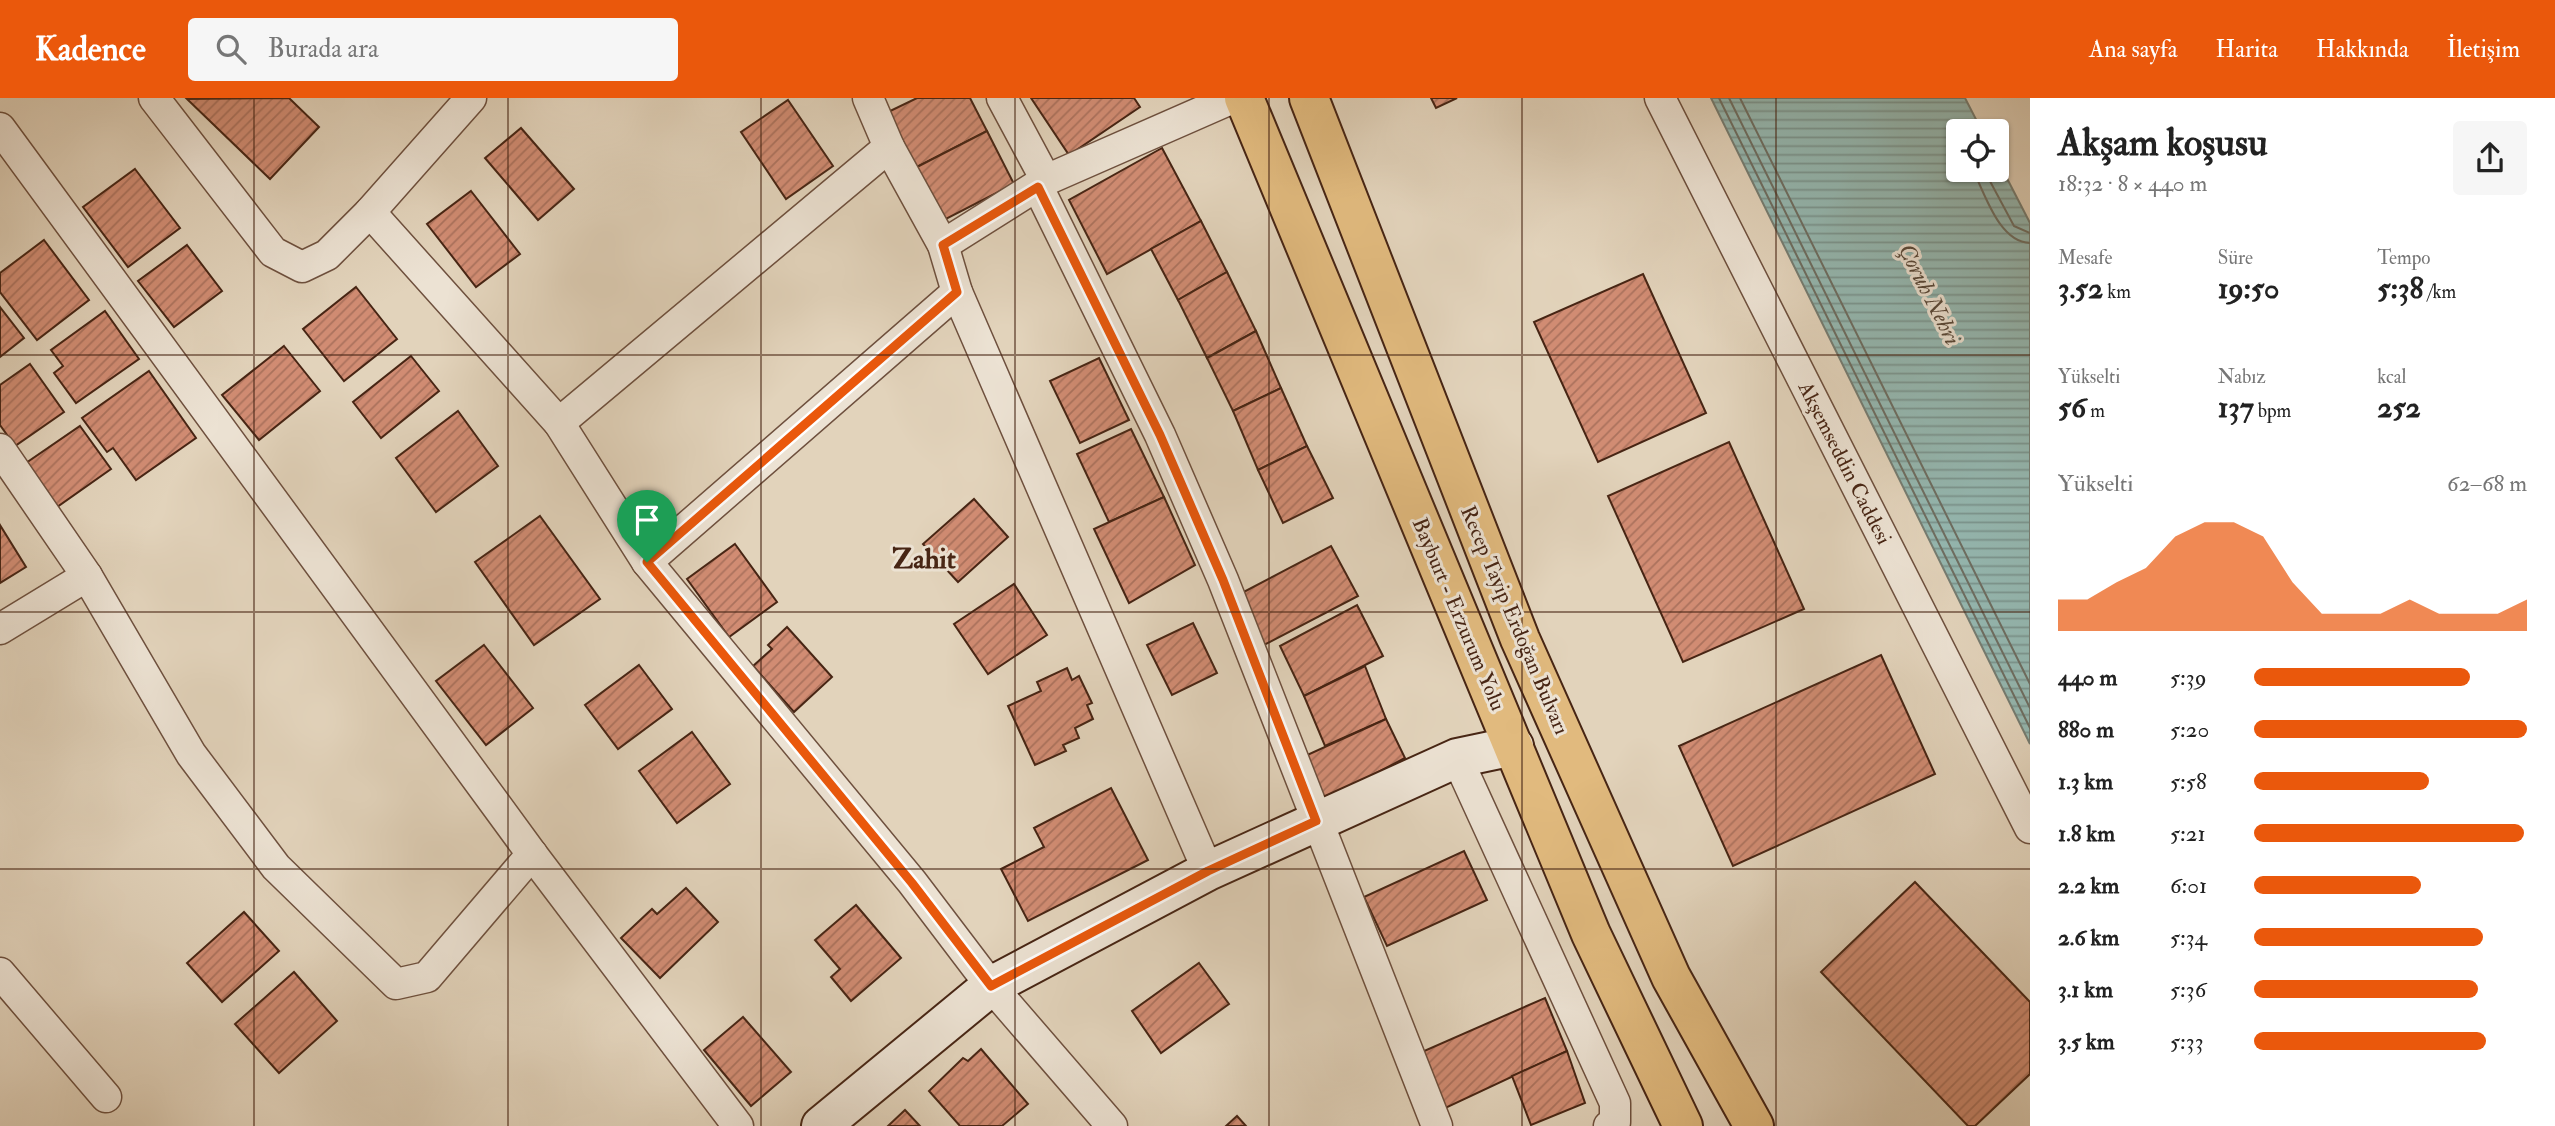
<!DOCTYPE html>
<html lang="tr">
<meta charset="utf-8">
<style>
body{margin:0;font-family:"IM FELL Double Pica",serif;background:#f6f6f6;color:#222;height:100vh;display:flex;flex-direction:column;font-size:26px;white-space:nowrap}
*{box-sizing:border-box;margin:0}
p{font-size:23px;color:#767676}
.icon{flex:none;width:38px;height:38px;fill:none;stroke:currentColor;stroke-width:2;stroke-linecap:round;stroke-linejoin:round}
.map{position:relative;flex:1;overflow:hidden}
.panel{display:flex;flex-direction:column;background:#fff;width:525px}
.panel>*{flex:none}
.controls{position:absolute;left:1946px;top:21px;display:grid;gap:14px}
.controls a{display:grid;place-items:center;width:63px;height:63px;border-radius:7px;background:#fff;box-shadow:0 2px 5px #0004;font-size:35px}
.pin{position:absolute;display:grid;place-items:center;width:60px;height:60px;color:#fff;margin:-72px -30px;border-radius:50% 50% 50% 0;rotate:-45deg;box-shadow:0 0 7px #0007}
.pin .icon{rotate:45deg}
.round{display:grid;place-items:center;flex:none;width:74px;height:74px;border-radius:7px;background:#f6f6f6}
.head{display:flex;align-items:center;justify-content:space-between;height:119px;padding:0 28px}
h1{font-size:38px;font-weight:700;line-height:52px}
.stats{display:grid;grid-template-columns:repeat(3,1fr);gap:10px;height:119px;padding:7px 28px}
.stats div{display:grid;align-content:center}
.stats b{font-size:30px;font-weight:700}
.stats small{font-size:19px;font-weight:400}
.stats p{font-size:19px}
.chart{height:196px;padding:14px 28px}
.chart p{display:flex;justify-content:space-between}
.chart svg{width:100%;height:126px;margin-top:7px;fill:#ea580c;opacity:.7}
ul{padding:0 28px;list-style:none;font-size:23px}
li{display:grid;grid-template-columns:112px 84px 1fr;align-items:center;height:52px}
li i{height:18px;border-radius:9px;background:#ea580c}
header{display:flex;align-items:center;gap:42px;box-sizing:border-box;height:98px;padding:0 35px;background:#ea580c;color:#fff}
header strong{font-size:33px}
nav{display:flex;gap:38px;margin-inline-start:auto;font-size:24px}
.search{width:490px;height:63px;background:#f6f6f6;display:flex;align-items:center;gap:18px;box-sizing:border-box;padding:0 24px;border-radius:7px;color:#767676;font-size:26px}
main{display:flex;flex:1;min-height:0}
.map>svg:first-child{display:block}
.water{fill:url(#water-rules);stroke:#767d72;stroke-width:2}
.lines{fill:none;stroke-linecap:round;stroke-linejoin:round}
.shore{stroke:#6e6e62;stroke-width:2}
.building{fill:url(#building-hatch);stroke:#472514;stroke-width:2}
.street-casing{stroke:#6e503e;stroke-width:33}
.secondary-casing{stroke:#472514;stroke-width:42}
.highway-casing{stroke:#472514;stroke-width:42}
.street{stroke:#ece2d3;stroke-width:30}
.secondary{stroke:#ece2d3;stroke-width:38}
.highway{stroke:#e1ba7e;stroke-width:38}
.route-casing{stroke:#fff;stroke-width:14}
.route{stroke:#ea580c;stroke-width:9}
.grid{fill:none;stroke:#472514;stroke-width:2;stroke-opacity:0.55}
.labels{text-anchor:middle;stroke-width:6;stroke-linejoin:round;paint-order:stroke}
.street-label{font-size:21px;fill:#472514;stroke:#ece2d3}
.water-label{font-size:23px;font-style:italic;fill:#5a4a3b;stroke:#ece2d3}
.district-label{font-size:28px;font-weight:bold;fill:#472514;stroke:#ece2d3}
</style>
<header>
<strong>Kadence</strong>
<div class="search"><svg class="icon" aria-label="search" viewBox="0 0 24 24"><circle cx="10" cy="10" r="6"/><path d="M15 15l6 6"/></svg>Burada ara</div>
<nav><a>Ana sayfa</a><a>Harita</a><a>Hakkında</a><a>İletişim</a></nav>
</header>
<main>
<div class="map">
<svg width="2030" height="1028" viewBox="0 0 2030 1028">
<defs>
<pattern id="water-rules" width="6" height="5" patternUnits="userSpaceOnUse" patternTransform="scale(1.75)"><rect width="6" height="5" fill="#95b8b1"/><path d="M0 2.5h6" fill="none" stroke="#7b958f"/></pattern>
<pattern id="building-hatch" width="6" height="6" patternUnits="userSpaceOnUse" patternTransform="scale(1.75)"><rect width="6" height="6" fill="#d18c73"/><path d="M-1 1l2-2M0 6l6-6M5 7l2-2" fill="none" stroke="#ab725d"/></pattern>
</defs>
<rect width="100%" height="100%" fill="#e2d3bb"/>
<filter id="stains"><feTurbulence type="fractalNoise" baseFrequency=".00286" numOctaves="4"/><feColorMatrix values="0 0 0 0 .2 0 0 0 0 .09 0 0 0 0 .02 0 0 0 .5 -.17"/></filter>
<radialGradient id="worn" r=".72"><stop offset=".6" stop-color="#630" stop-opacity="0"/><stop offset="1" stop-color="#630" stop-opacity=".3"/></radialGradient>
<polygon class="water" points="1711,0 1965,0 1982,33 1958,33 1958,72 1997,72 1997,61 2030,125 2030,646"/>
<g class="lines">
<g class="shore">
<polyline points="1719,0 2030,630"/>
<polyline points="1729,0 2030,610"/>
<polyline points="1740,0 2030,586"/>
<path d="M1973 72C1985 96 1999 144 2030 145"/>
<polyline points="1984,72 2014,128 2030,135"/>
</g>
</g>
<g class="building">
<polygon points="289,0 319,29 270,81 187,1"/>
<polygon points="917,0 970,0 987,33 915,70 886,15"/>
<polygon points="1031,0 1134,0 1140,9 1069,57"/>
<polygon points="1431,0 1457,0 1436,10"/>
<polygon points="788,2 833,68 786,101 741,34"/>
<polygon points="521,30 574,91 538,122 485,60"/>
<polygon points="987,33 1014,86 942,123 915,70"/>
<polygon points="1162,50 1201,123 1107,176 1069,102"/>
<polygon points="135,71 180,130 128,169 83,109"/>
<polygon points="471,93 520,156 476,189 427,126"/>
<polygon points="1201,123 1227,174 1178,202 1151,151"/>
<polygon points="44,142 89,202 37,242 0,194 0,175"/>
<polygon points="187,147 222,193 174,229 138,183"/>
<polygon points="1227,174 1256,233 1207,260 1178,202"/>
<polygon points="1643,176 1706,315 1598,364 1534,224"/>
<polygon points="356,189 397,241 344,283 303,231"/>
<polygon points="0,209 24,240 0,259"/>
<polygon points="105,213 139,261 76,305 54,275 63,268 51,252"/>
<polygon points="1256,233 1281,290 1233,313 1207,260"/>
<polygon points="284,248 320,293 259,342 222,297"/>
<polygon points="411,258 439,293 381,340 353,304"/>
<polygon points="1099,260 1129,322 1080,345 1050,283"/>
<polygon points="30,266 64,314 15,348 0,327 0,287"/>
<polygon points="149,273 196,340 136,382 113,350 107,354 82,320"/>
<polygon points="1281,290 1307,348 1258,372 1233,313"/>
<polygon points="458,313 498,368 436,414 396,360"/>
<polygon points="80,328 111,371 57,409 26,365"/>
<polygon points="1131,331 1164,399 1109,424 1077,356"/>
<polygon points="1729,344 1804,511 1683,564 1608,398"/>
<polygon points="1307,348 1333,400 1283,425 1258,372"/>
<polygon points="1164,399 1195,467 1129,505 1094,431"/>
<polygon points="974,401 1008,439 958,484 923,446"/>
<polygon points="540,418 600,501 534,547 475,464"/>
<polygon points="0,427 26,469 0,485"/>
<polygon points="735,446 777,504 729,539 687,481"/>
<polygon points="1331,448 1358,498 1262,548 1236,498"/>
<polygon points="1014,486 1047,537 988,576 954,526"/>
<polygon points="1357,507 1383,558 1304,598 1280,548"/>
<polygon points="1193,525 1217,575 1172,597 1147,547"/>
<polygon points="787,529 832,579 794,614 753,568 772,551 768,547"/>
<polygon points="484,547 533,610 486,647 436,583"/>
<polygon points="1881,557 1935,676 1733,768 1679,648"/>
<polygon points="639,567 672,611 618,651 585,607"/>
<polygon points="1365,568 1386,621 1325,648 1304,598"/>
<polygon points="1067,570 1072,582 1079,578 1092,605 1087,607 1093,621 1075,630 1079,640 1063,647 1066,653 1035,667 1008,608 1041,593 1037,584"/>
<polygon points="1386,621 1405,660 1325,702 1305,658"/>
<polygon points="692,634 730,686 677,725 639,673"/>
<polygon points="1111,690 1148,762 1028,823 1001,771 1044,749 1034,730"/>
<polygon points="1464,753 1487,802 1387,848 1364,799"/>
<polygon points="1915,784 2030,904 2030,976 1975,1028 1968,1028 1821,874"/>
<polygon points="686,790 718,824 660,880 621,840 652,811 657,816"/>
<polygon points="856,807 901,860 851,903 831,879 840,871 815,842"/>
<polygon points="244,814 279,853 222,904 187,865"/>
<polygon points="1199,865 1229,906 1161,955 1132,913"/>
<polygon points="294,874 337,923 279,975 235,926"/>
<polygon points="1545,900 1567,953 1439,1013 1415,957"/>
<polygon points="743,919 791,974 751,1008 704,952"/>
<polygon points="981,951 1028,1006 1002,1028 960,1028 929,993 963,960 968,963"/>
<polygon points="1567,953 1585,1005 1531,1027 1512,978"/>
<polygon points="905,1012 920,1028 888,1028"/>
<polygon points="1237,1018 1246,1028 1226,1028"/>
</g>
<g class="lines">
<defs>
<g id="street">
<polyline points="154,0 273,154 302,169 327,157 370,114 471,0"/>
<polyline points="868,0 889,49 943,147 957,194 1208,773"/>
<polyline points="1002,0 1046,82"/>
<polyline points="1660,0 2030,730"/>
<polyline points="0,30 532,756 738,1028"/>
<polyline points="1038,89 1160,337 1223,482 1437,1028"/>
<polyline points="370,114 559,325 647,464 912,784 991,888 1112,1028"/>
<polyline points="943,147 1046,82 1233,0"/>
<polyline points="559,325 889,49"/>
<polyline points="0,351 87,478 191,656 276,769 396,886 427,879 532,756"/>
<polyline points="647,464 957,194"/>
<polyline points="0,531 87,478"/>
<polyline points="1457,660 1615,1005 1615,1024 1609,1028"/>
<polyline points="0,875 106,999"/>
</g>
<polyline id="secondary" points="821,1028 991,888 1208,773 1457,660 1514,648"/>
<g id="highway">
<polyline points="1244,0 1591,836 1683,1028"/>
<polyline points="1309,0 1520,541 1671,879 1754,1028"/>
</g>
</defs>
<use href="#street" class="street-casing"/>
<use href="#secondary" class="secondary-casing"/>
<use href="#highway" class="highway-casing"/>
<use href="#street" class="street"/>
<use href="#secondary" class="secondary"/>
<use href="#highway" class="highway"/>
</g>
<g class="lines">
<defs>
<polygon id="route" points="1038,89 1160,337 1223,482 1316,723 1208,773 991,888 912,785 647,464 957,194 943,147"/>
</defs>
<use href="#route" class="route-casing"/>
<use href="#route" class="route"/>
</g>
<path class="grid" d="M254 0V1028M508 0V1028M761 0V1028M1015 0V1028M1269 0V1028M1522 0V1028M1776 0V1028M0 257H2030M0 514H2030M0 771H2030"/>
<g class="labels">
<g class="street-label">
<text transform="translate(1845 365) rotate(63)" y="7">Akşemseddin Caddesi</text>
<text transform="translate(1459 516) rotate(67)" y="7">Bayburt - Erzurum Yolu</text>
<text transform="translate(1515 522) rotate(67)" y="7">Recep Tayip Erdoğan Bulvarı</text>
</g>
<g class="water-label">
<text transform="translate(1930 196) rotate(63)" y="8">Çoruh Nehri</text>
</g>
<g class="district-label">
<text x="924" y="470">Zahit</text>
</g>
</g>
<rect width="100%" height="100%" filter="url(#stains)"/>
<rect width="100%" height="100%" fill="url(#worn)"/>
</svg>
<div class="controls">
<a><svg class="icon" aria-label="locate" viewBox="0 0 24 24"><circle cx="12" cy="12" r="6"/><path d="M12 2v4M12 18v4M2 12h4M18 12h4"/></svg></a>
</div>
<div class="pin" style="left:647px;top:464px;background:#1e9e55"><svg class="icon" aria-label="arrive" viewBox="0 0 24 24"><path d="M6 21V4h12l-3 4 3 4H6"/></svg></div>
</div>
<section class="panel">
<div class="head"><div><h1>Akşam koşusu</h1><p>18:32 · 8 × 440 m</p></div><a class="round"><svg class="icon" aria-label="share" viewBox="0 0 24 24"><path d="M12 15V3M7 8l5-5 5 5M5 13v7h14v-7"/></svg></a></div>
<div class="stats">
<div><p>Mesafe</p><b>3.52<small> km</small></b></div>
<div><p>Süre</p><b>19:50</b></div>
<div><p>Tempo</p><b>5:38<small> /km</small></b></div>
</div>
<div class="stats">
<div><p>Yükselti</p><b>56<small> m</small></b></div>
<div><p>Nabız</p><b>137<small> bpm</small></b></div>
<div><p>kcal</p><b>252</b></div>
</div>
<div class="chart"><p><span>Yükselti</span>62–68 m</p>
<svg viewBox="0 0 160 44" preserveAspectRatio="none"><path d="M0 44V33L10 33L20 27L30 22L40 11L50 6L60 6L70 11L80 27L90 38L100 38L110 38L120 33L130 38L140 38L150 38L160 33V44z"/></svg>
</div>
<ul>
<li><b>440 m</b>5:39<i style="width:79%"></i></li>
<li><b>880 m</b>5:20<i style="width:100%"></i></li>
<li><b>1.3 km</b>5:58<i style="width:64%"></i></li>
<li><b>1.8 km</b>5:21<i style="width:99%"></i></li>
<li><b>2.2 km</b>6:01<i style="width:61%"></i></li>
<li><b>2.6 km</b>5:34<i style="width:84%"></i></li>
<li><b>3.1 km</b>5:36<i style="width:82%"></i></li>
<li><b>3.5 km</b>5:33<i style="width:85%"></i></li>
</ul>
</section>
</main>
